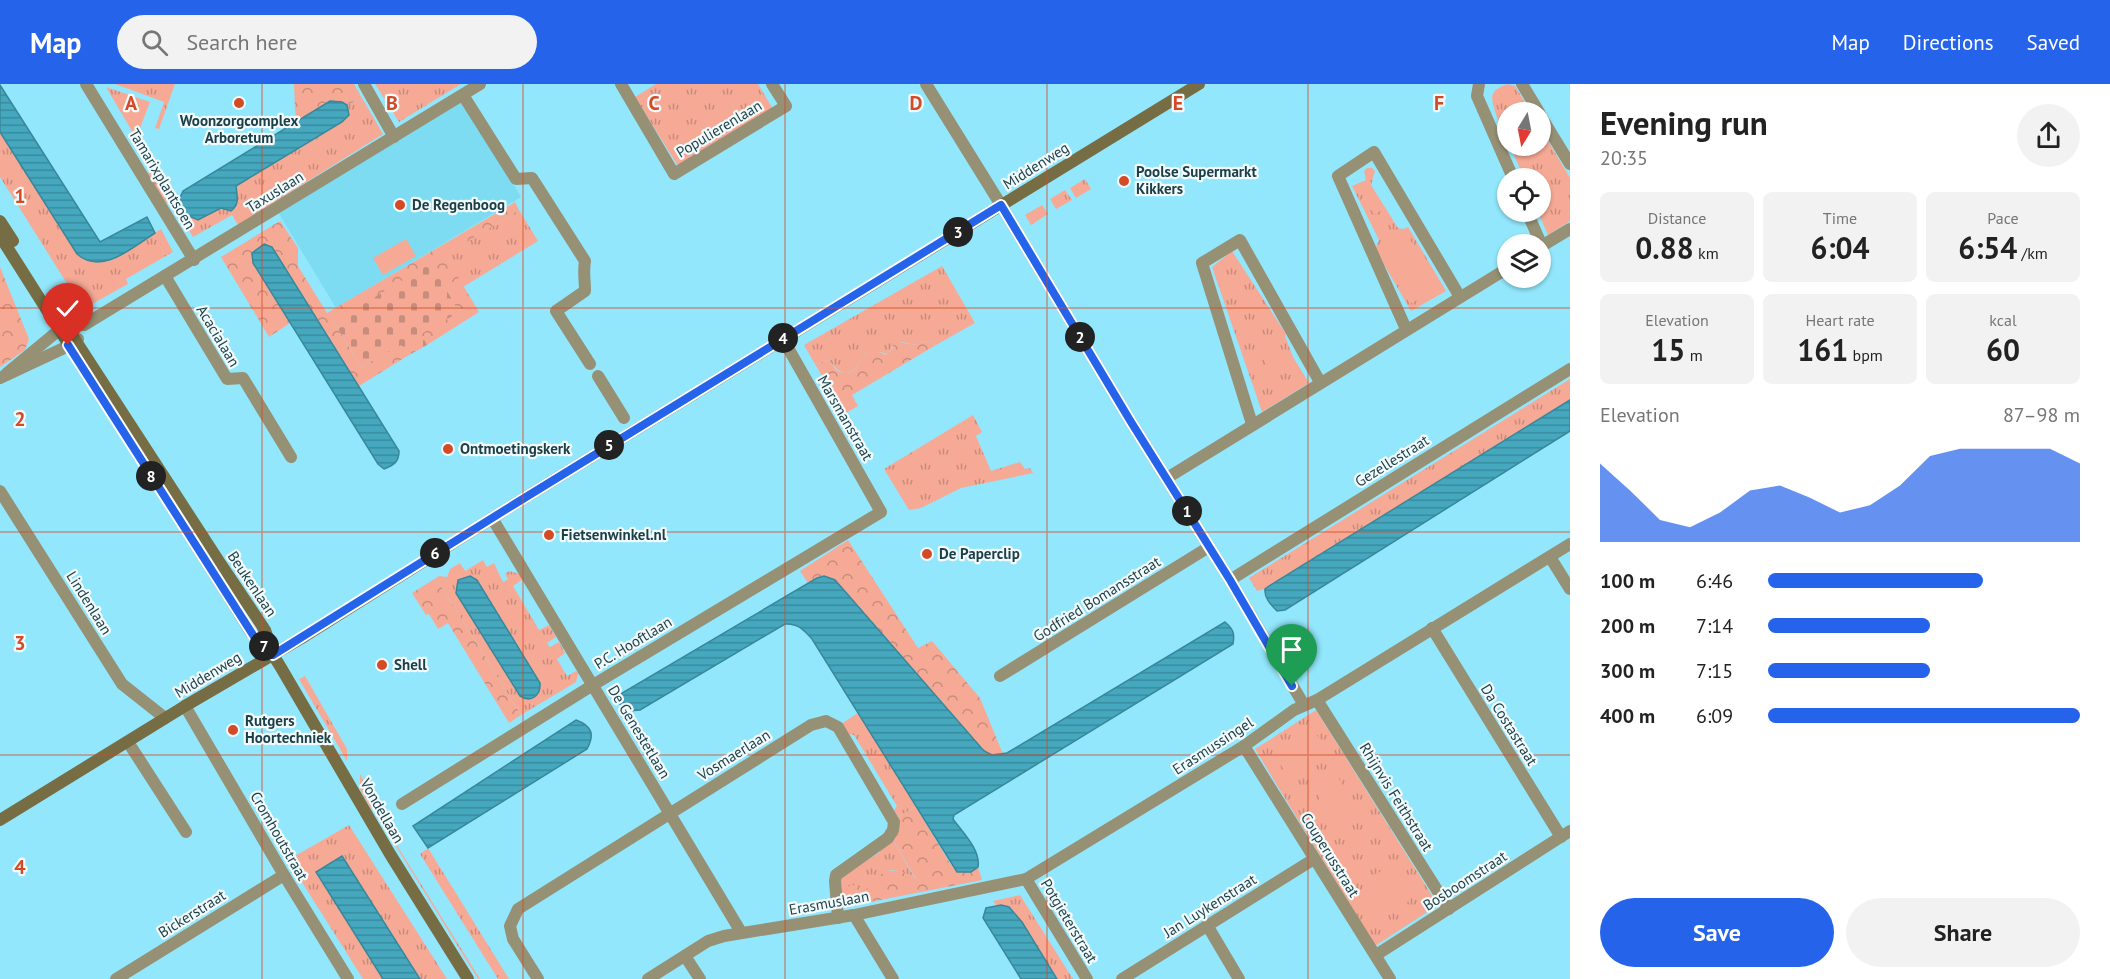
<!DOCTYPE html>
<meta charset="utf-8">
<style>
body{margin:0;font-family:"PT Sans",sans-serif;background:#f2f2f2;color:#222;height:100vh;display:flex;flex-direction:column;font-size:22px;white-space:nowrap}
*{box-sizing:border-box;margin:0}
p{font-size:20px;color:#767676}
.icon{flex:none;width:33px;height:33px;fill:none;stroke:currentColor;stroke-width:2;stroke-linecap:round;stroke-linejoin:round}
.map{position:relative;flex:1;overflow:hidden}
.side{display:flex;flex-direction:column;background:#fff;width:540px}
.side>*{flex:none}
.needle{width:39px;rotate:190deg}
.controls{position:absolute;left:1497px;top:18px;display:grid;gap:12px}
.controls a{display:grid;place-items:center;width:54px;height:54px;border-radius:50%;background:#fff;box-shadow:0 2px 4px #0004;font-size:30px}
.pin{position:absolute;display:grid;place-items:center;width:51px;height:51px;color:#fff;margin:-62px -26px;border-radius:50% 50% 50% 0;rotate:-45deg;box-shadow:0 0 6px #0007}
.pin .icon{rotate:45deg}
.km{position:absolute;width:30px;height:30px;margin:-15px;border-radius:50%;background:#222;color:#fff;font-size:16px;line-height:30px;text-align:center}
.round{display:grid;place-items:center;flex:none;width:63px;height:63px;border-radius:32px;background:#f2f2f2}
.overview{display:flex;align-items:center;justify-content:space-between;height:102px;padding:0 30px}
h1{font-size:33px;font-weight:700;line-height:45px}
.figures{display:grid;grid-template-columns:repeat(3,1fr);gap:9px;height:102px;padding:6px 30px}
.figures div{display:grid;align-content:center;border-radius:9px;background:#f2f2f2;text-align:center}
.figures b{font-size:30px;font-weight:700}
.figures small{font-size:16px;font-weight:400}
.figures p{font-size:16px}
.chart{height:168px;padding:12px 30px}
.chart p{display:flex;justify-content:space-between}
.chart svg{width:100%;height:108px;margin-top:6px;fill:#2563eb;opacity:.7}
.action{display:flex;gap:12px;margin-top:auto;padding:12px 30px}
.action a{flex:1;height:69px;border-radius:36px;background:#2563eb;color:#fff;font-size:24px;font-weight:700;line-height:69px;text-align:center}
.action a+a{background:#f2f2f2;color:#222}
ul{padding:0 30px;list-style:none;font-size:20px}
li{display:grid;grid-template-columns:96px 72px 1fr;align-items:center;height:45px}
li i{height:15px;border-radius:8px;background:#2563eb}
header{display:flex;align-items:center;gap:36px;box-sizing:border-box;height:84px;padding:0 30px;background:#2563eb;color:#fff}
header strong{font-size:28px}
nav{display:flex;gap:33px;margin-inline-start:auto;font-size:21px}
.search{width:420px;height:54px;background:#f2f2f2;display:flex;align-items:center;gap:15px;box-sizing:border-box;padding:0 21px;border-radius:33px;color:#767676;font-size:22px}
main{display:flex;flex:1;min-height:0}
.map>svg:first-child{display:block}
.built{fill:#7ddbf2}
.grass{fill:url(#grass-tufts)}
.forest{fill:url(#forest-crowns)}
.cemetery{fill:url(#cemetery-stones)}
.park{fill:#f6aa96}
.water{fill:url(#water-rules);stroke:#38889b;stroke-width:1.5}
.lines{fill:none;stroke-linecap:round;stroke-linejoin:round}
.street{stroke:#969075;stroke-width:12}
.secondary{stroke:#776d44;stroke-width:12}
.route-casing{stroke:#fff;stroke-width:12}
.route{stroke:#2563eb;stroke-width:8}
.grid{fill:none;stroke:#d34a24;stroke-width:1.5;stroke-opacity:0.55}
.poi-dot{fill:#d34a24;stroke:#f3fafc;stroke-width:2}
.labels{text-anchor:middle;stroke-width:4.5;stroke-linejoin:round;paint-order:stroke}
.poi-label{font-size:15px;font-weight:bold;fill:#1b3f47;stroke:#f3fafc;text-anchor:start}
.street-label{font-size:15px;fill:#1b3f47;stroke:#f3fafc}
.grid-label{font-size:20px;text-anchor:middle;font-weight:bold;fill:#d34a24;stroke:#f3fafc;stroke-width:4.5;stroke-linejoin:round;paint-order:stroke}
</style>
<header>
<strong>Map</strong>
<div class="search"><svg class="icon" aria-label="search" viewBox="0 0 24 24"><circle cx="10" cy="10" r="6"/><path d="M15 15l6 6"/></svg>Search here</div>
<nav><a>Map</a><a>Directions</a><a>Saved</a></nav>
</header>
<main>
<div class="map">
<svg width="1570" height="895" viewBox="0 0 1570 895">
<defs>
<pattern id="grass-tufts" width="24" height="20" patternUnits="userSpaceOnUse" patternTransform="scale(1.5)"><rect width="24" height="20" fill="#f6aa96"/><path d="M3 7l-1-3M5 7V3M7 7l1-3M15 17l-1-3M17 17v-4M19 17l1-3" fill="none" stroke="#c68c7c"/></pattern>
<pattern id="forest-crowns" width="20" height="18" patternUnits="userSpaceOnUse" patternTransform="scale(1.5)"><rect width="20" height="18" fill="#f6aa96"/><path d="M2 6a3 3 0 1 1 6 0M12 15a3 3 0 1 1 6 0" fill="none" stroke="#c68c7c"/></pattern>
<pattern id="cemetery-stones" width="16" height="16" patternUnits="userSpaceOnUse" patternTransform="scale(1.5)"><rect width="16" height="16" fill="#f6aa96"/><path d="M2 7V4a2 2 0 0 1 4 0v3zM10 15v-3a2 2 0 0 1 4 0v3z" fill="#c68c7c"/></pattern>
<pattern id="water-rules" width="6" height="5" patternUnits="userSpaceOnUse" patternTransform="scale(1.5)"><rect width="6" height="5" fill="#45a8bf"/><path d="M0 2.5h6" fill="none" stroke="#398a9d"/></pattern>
</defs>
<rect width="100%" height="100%" fill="#92e7fc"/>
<polygon class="built" points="463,17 521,113 336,224 278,128"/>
<g class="grass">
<polygon points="115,0 175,0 159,45 155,44 164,18"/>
<polygon points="375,0 461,0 399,38"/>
<polygon points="656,0 758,0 773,25 678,82 635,13"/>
<path d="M1507 0 1515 2 1531 28H1508L1507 55C1503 46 1487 16 1494 8 1497 4 1503 2 1507 0Z"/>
<polygon points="106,3 150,18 140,44 133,49"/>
<polygon points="362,14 383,50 238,141 232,131 193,153 179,129 198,136 238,116 235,102 342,38 349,31 347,21"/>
<polygon points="1541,45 1570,94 1570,137 1548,151 1538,128 1540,128 1541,117 1543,123 1548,98 1541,101 1540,94 1524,94 1510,62 1540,62"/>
<polygon points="0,48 77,170 113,175 161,145 173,168 126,195 128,200 83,225 0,93"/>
<polygon points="1367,84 1372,84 1375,87 1371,101 1398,144 1403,145 1408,143 1446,207 1411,227 1375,165 1379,156 1352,102 1366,96 1364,87"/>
<polygon points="147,88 154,91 153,95 172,101 166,120"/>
<polygon points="1085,95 1091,105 1076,114 1070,104"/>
<polygon points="1065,106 1072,116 1056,125 1050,115"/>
<polygon points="1042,121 1048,130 1031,141 1025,131"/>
<polygon points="519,126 538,157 463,203 444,171"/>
<polygon points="1232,167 1286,250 1285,252 1293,273 1309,299 1262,328 1212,183"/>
<path d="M942 182 975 239 936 261 923 257 915 261 902 258 892 263 887 270 880 268 867 269C854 287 846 300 829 276L815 280 804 261Z"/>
<polygon points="1570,295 1570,316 1265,505 1257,507 1249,494"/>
<polygon points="973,331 982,348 976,352 991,387 1020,378 1025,385 1030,384 1033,389 961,404 921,424 909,426 884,385"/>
<polygon points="483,476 487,483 494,479 503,498 508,495 505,490 509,487 520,490 523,495 513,502 539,546 549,541 556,553 547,559 550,563 559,558 565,569 557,575 567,592 576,587 580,589 578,590 576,598 521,631 436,494 439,492 447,493 450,485 460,479 465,487"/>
<polygon points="305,592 347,665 347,677 299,595"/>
<polygon points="1316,626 1438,821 1375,862 1255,665"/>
<polygon points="858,629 916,723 898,733 894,726 897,722 854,651 847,650 841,640"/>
<polygon points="360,690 378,722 371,725 360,705"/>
<polygon points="379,726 393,755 480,895 478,895 375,728"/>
<polygon points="349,741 447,895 420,895 342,772 316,788 383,895 363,895 288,776"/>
<path d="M893 756 917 798C909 790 902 787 891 786L868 805 840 807 841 793 880 768 879 765Z"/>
<polygon points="428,764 509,895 498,895 420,770"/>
<polygon points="1020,811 1073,895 1057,895 1022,838 1001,821 997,822 993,817"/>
</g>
<g class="forest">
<path d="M294 0H354L362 14 347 21C331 10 312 29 297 38L295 26Z"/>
<polygon points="515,118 519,126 445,171 479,228 427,261 420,250 334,238 361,283 401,260 409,271 359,302 272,163 264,160 257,164 253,179 290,239 269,253 221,173 280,137 298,164 298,182 327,229"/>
<polygon points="0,183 29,255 25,266 0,283"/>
<path d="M923 257 936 261 852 311 858 322 844 330 815 280 829 276 836 286C855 297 858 276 870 267H877L886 271 898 258 915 261Z"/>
<polygon points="848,456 918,564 932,557 980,614 1003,670 992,671 984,667 817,494 808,499 800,487"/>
<polygon points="436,494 521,631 509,639 448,539 438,545 429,530 426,531 412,509"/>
<path d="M916 723 951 781 971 788 978 783 982 796 860 820C850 821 844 817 839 807 849 801 857 798 867 805 878 784 899 782 916 795L893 756 899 745 898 733Z"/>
</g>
<polygon class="cemetery" points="431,179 459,228 421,250 427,261 409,271 401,261 361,283 334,238"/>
<g class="park">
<polygon points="1548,98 1556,117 1543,123 1541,117 1541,101"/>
<polygon points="1373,110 1382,126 1374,131 1369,122 1366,124 1362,117"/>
<polygon points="1409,154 1439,203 1410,220 1380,171"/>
<polygon points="406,155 416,172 383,191 373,174"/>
<polygon points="1277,267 1288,285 1274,293 1263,275"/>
<polygon points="1315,648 1330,672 1292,698 1276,674"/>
<polygon points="1335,689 1357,723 1334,737 1313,703"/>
<circle cx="1388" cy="808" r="22"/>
</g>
<g class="water">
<path d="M0 1 100 158 147 133 155 149C133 163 102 192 77 170L0 48Z"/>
<path d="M330 17 342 18 347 21 349 31 342 38 236 102C237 112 240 120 231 127L221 124 198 136 180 128 179 116 183 107Z"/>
<path d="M264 160 272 163 399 367C399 378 394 381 384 385L378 380 253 179 252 169Z"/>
<path d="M1570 316V347L1285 526 1277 527C1271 521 1264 514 1265 505L1269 502Z"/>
<path d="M470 492 477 496 540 599C541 612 531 619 520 612L456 509 458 496Z"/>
<path d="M824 492 835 496 984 667 992 671 1007 669 1225 538C1233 545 1235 549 1233 560L954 731 953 735C963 749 981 766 978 783L971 788H957L812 555C804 546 798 539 785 540L640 626 628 627 620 620 617 612 817 494Z"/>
<path d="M576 636C592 642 595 650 587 665L428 764 413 742Z"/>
<polygon points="342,772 420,895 383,895 316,788"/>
<polygon points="1001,821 1009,823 1022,838 1057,895 1021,895 983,834 986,824"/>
</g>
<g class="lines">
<g class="street">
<polyline points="86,0 194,176"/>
<polyline points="364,0 394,53"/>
<polyline points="621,0 674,90 786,22 772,0"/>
<polyline points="926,0 1001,121 1131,338 1230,496 1304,621"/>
<polyline points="1479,0 1477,12 1513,94"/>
<polyline points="1522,0 1539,28"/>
<path d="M463 11 516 95 532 94 585 177C583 188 585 196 585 207L556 227 590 280"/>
<polyline points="1540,31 1570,80"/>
<polyline points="1527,128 1542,162"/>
<polyline points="1540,163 1570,145"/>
<polyline points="165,192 227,295 243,294 291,373"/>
<polyline points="1406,245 1338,92 1374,68 1460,213"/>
<polyline points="7,289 59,246 68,241 84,241 480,0"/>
<polyline points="598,292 624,334"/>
<polyline points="0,294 64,264 78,255"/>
<polyline points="1252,340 1202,179 1240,156 1320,298"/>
<polyline points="1167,394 1508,184"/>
<polyline points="0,407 122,600 165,634"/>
<polyline points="492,434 741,848"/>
<polyline points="1550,473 1570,505"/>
<polyline points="1230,496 1570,285"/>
<polyline points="1432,544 1561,753"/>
<polyline points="1000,592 1209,463"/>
<polyline points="1317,616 1449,825"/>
<polyline points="185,622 284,791 348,895"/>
<polyline points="128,658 186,748"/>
<polyline points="1244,662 1390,895"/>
<polyline points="402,720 593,601 881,428 783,255"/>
<polyline points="1026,795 1087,895"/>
<polyline points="854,831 893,895"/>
<polyline points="1207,841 1239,895"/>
<polyline points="1376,871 1570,747"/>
<polyline points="685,872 700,895"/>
<polyline points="116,895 284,791"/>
<polyline points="538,895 513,855 510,842 518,825 811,641 826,637 838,643 894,738 893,746 888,754 836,791 835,797 838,834"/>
<polyline points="648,895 708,857 724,852 854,831 1026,795 1244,662 1294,626 1317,616 1570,460"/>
<polyline points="1122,895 1314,775"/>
</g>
<g class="secondary">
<polyline points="0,137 13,157"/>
<polyline points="0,152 251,548 273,571 280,582 390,770 468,895"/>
<polyline points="70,248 220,479 265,546 273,570"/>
<polyline points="0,736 185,622 305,552 513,421 1199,0"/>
</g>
</g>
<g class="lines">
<defs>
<polyline id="route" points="68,261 255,554 273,571 513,421 1001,121 1131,338 1230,496 1292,602"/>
</defs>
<use href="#route" class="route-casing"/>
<use href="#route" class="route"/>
</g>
<path class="grid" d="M262 0V895M523 0V895M785 0V895M1047 0V895M1308 0V895M0 224H1570M0 448H1570M0 671H1570"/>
<g class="poi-dot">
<circle cx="239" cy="19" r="6"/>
<circle cx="1124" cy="97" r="6"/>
<circle cx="400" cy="121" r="6"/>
<circle cx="448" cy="365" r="6"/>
<circle cx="549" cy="451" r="6"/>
<circle cx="927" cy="470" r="6"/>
<circle cx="382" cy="581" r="6"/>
<circle cx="233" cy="646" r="6"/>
</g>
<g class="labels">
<g class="poi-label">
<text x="239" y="42" text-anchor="middle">Woonzorgcomplex<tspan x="239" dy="17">Arboretum</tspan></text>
<text x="1136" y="93">Poolse Supermarkt<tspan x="1136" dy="17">Kikkers</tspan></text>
<text x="412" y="126">De Regenboog</text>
<text x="460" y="370">Ontmoetingskerk</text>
<text x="561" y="456">Fietsenwinkel.nl</text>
<text x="939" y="475">De Paperclip</text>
<text x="394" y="586">Shell</text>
<text x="245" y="642">Rutgers<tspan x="245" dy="17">Hoortechniek</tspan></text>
</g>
<g class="street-label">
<text transform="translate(719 45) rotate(-31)" y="5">Populierenlaan</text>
<text transform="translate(1036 82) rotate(-32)" y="5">Middenweg</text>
<text transform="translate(162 95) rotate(59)" y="5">Tamarixplantsoen</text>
<text transform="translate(275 108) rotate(-32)" y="5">Taxuslaan</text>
<text transform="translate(218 252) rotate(59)" y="5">Acacialaan</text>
<text transform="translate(845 334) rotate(60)" y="5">Marsmanstraat</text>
<text transform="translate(1392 377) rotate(-32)" y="5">Gezellestraat</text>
<text transform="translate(252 500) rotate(56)" y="5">Beukenlaan</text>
<text transform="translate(1097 515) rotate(-32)" y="5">Godfried Bomansstraat</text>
<text transform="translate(89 519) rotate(58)" y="5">Lindenlaan</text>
<text transform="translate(633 559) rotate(-31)" y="5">P.C. Hooftlaan</text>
<text transform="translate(208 591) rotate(-31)" y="5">Middenweg</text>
<text transform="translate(1509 641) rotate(58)" y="5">Da Costastraat</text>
<text transform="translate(639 648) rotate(59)" y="5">De Genestetlaan</text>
<text transform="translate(1213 662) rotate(-33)" y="5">Erasmussingel</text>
<text transform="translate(734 671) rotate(-32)" y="5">Vosmaerlaan</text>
<text transform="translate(1396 713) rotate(58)" y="5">Rhijnvis Feithstraat</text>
<text transform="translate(382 727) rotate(60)" y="5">Vondellaan</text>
<text transform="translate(279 752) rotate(60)" y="5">Cromhoutstraat</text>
<text transform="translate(1330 771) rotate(58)" y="5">Couperusstraat</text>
<text transform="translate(1465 797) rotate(-33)" y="5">Bosboomstraat</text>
<text transform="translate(829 819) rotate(-10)" y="5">Erasmuslaan</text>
<text transform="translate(1210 822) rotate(-32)" y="5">Jan Luykenstraat</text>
<text transform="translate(192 830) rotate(-32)" y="5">Bickerstraat</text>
<text transform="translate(1069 837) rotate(59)" y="5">Potgieterstraat</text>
</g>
</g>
<g class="grid-label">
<text x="131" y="26">A</text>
<text x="392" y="26">B</text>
<text x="654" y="26">C</text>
<text x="916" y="26">D</text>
<text x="1178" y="26">E</text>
<text x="1439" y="26">F</text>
<text x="20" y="119">1</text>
<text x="20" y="342">2</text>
<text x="20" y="566">3</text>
<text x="20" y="790">4</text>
</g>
</svg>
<div class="controls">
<a><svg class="needle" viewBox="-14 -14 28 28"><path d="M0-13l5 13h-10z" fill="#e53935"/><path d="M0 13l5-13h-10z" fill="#767676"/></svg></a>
<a><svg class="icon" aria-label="locate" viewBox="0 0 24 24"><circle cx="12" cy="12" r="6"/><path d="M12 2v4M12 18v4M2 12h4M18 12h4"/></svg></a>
<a><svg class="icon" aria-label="layers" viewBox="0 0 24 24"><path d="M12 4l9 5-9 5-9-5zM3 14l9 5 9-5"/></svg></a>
</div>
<div class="pin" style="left:1292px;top:602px;background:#1e9e55"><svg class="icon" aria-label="arrive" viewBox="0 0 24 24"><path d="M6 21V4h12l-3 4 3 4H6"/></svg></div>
<div class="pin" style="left:68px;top:261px;background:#d93025"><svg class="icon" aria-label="check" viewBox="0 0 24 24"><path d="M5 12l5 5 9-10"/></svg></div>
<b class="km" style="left:1187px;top:427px">1</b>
<b class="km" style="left:1080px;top:253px">2</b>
<b class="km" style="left:958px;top:148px">3</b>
<b class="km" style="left:783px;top:254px">4</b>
<b class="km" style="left:609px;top:361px">5</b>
<b class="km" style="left:435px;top:469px">6</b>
<b class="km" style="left:264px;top:562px">7</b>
<b class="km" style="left:151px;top:392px">8</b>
</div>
<section class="side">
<div class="overview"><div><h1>Evening run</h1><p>20:35</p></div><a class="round"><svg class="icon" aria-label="share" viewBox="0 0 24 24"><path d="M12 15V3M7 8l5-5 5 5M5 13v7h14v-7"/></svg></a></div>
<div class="figures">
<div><p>Distance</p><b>0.88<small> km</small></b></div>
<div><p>Time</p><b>6:04</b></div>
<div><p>Pace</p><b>6:54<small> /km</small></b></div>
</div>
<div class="figures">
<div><p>Elevation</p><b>15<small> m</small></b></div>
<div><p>Heart rate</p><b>161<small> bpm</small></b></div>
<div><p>kcal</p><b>60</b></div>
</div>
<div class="chart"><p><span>Elevation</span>87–98 m</p>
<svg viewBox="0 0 160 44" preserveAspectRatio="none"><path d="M0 44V12L10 23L20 35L30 38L40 32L50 23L60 21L70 26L80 32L90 29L100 21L110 9L120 6L130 6L140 6L150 6L160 12V44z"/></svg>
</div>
<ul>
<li><b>100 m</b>6:46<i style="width:69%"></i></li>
<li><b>200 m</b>7:14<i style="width:52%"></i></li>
<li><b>300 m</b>7:15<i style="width:52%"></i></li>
<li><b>400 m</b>6:09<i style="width:100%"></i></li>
</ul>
<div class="action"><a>Save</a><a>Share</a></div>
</section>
</main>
